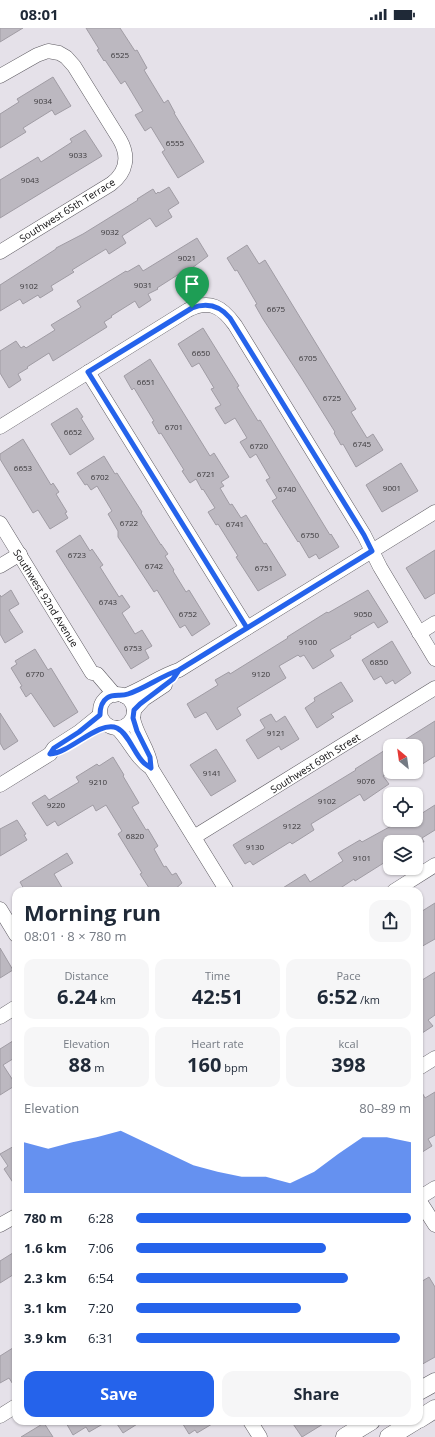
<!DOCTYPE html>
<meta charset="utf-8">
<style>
body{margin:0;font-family:"Open Sans",sans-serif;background:#f6f6f7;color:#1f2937;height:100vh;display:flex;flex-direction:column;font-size:15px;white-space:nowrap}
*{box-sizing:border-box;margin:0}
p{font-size:13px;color:#747a83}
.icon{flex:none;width:22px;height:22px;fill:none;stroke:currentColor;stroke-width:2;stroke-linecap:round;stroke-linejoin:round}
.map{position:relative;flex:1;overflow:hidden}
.panel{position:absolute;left:12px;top:859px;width:411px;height:538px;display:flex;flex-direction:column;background:#fff;border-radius:12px;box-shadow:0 1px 3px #0004}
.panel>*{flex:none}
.needle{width:26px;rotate:331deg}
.fabs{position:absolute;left:383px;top:711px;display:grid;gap:8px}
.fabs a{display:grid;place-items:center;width:40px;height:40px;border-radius:8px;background:#fff;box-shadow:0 1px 3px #0004;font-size:20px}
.pin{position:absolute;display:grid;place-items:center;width:34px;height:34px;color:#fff;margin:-41px -17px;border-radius:50% 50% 50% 0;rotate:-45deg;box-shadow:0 0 4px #0007}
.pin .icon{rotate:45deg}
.round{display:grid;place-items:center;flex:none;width:42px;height:42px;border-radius:12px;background:#f6f6f7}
.head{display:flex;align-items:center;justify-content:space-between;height:68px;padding:0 12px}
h1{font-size:22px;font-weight:700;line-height:30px}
.stats{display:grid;grid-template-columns:repeat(3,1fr);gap:6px;height:68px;padding:4px 12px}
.stats div{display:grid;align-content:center;border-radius:10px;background:#f6f6f7;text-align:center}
.stats b{font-size:20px;font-weight:700}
.stats small{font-size:11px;font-weight:400}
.stats p{font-size:11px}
.chart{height:112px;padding:8px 12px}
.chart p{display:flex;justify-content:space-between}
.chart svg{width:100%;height:72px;margin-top:4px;fill:#2563eb;opacity:.7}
.action{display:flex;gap:8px;margin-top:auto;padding:8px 12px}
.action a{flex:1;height:46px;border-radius:12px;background:#2563eb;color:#fff;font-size:16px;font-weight:700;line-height:46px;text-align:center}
.action a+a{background:#f6f6f7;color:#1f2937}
ul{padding:0 12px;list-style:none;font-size:13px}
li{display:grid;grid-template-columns:64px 48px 1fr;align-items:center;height:30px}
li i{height:10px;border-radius:5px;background:#2563eb}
.status{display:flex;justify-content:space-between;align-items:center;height:28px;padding:0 20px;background:#fff;direction:ltr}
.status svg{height:11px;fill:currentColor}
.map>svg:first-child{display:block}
.building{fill:#bcb8c0;stroke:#a09ca4}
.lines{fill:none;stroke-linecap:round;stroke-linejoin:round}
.minor-casing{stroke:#5e5b62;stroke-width:15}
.major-casing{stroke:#5e5b62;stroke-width:19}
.minor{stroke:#fff;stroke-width:14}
.major{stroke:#fff;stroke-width:18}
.route-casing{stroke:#fff;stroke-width:8}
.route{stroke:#2563eb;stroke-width:5}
.labels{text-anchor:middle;stroke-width:3;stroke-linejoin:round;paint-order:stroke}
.number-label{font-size:8px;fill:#3a383b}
.street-label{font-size:10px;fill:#0e0d0f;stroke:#fff}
</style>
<div class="status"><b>08:01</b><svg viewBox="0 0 49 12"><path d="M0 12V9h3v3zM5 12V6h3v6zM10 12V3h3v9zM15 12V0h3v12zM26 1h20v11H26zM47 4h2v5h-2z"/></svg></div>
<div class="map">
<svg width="435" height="1409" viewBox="0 0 435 1409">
<rect width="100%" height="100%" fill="#e5e1e9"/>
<g class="building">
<polygon points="0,0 23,0 0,14"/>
<polygon points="86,0 120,0 135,23 137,22 147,40 144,42 164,75 168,72 175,85 174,85 204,134 178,150 162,124 165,122 151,99 145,103 135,87 143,83 125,53 121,56 105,32 104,33 97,22 99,21"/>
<polygon points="53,49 71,78 55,87 52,82 23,100 26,104 0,120 0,86 19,74 17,71"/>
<polygon points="85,102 102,128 0,190 0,152 38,129 41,134 72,114 70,111"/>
<polygon points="169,159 179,175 168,182 172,189 156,199 150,190 122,208 126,215 109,226 106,221 72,242 74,244 51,258 53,262 40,270 38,267 23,276 20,271 0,283 0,257 56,221 56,220 83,206 138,172 137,171 153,161 156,166 158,164 159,165"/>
<polygon points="197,210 208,228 192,240 196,247 183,253 179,246 157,260 158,261 148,266 151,272 139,280 135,273 111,288 112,289 104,294 107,299 53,333 49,325 27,339 28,340 18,346 21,352 9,360 0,345 0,323 16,313 21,320 24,318 26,320 55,302 51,297 81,279 77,273 126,243 127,244 139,237 143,243"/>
<polygon points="247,217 259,236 265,232 356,381 351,384 367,410 373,406 383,422 356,439 343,416 341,417 334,405 335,404 302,351 263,291 255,277 257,276 237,242 235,243 227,230"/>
<polygon points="203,300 239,358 237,359 258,393 260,392 330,507 331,506 339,519 319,531 316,526 309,530 299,513 298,514 272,473 277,470 266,452 270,450 256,426 250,430 240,414 247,410 235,390 225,396 215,380 221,377 211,361 214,360 199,335 192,339 178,316"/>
<polygon points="150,331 210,428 214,425 229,449 221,454 224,458 220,460 230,477 232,476 241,490 246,487 264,516 266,515 286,547 258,563 236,529 238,528 218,496 216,497 208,484 215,480 203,461 202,462 196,451 190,455 182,443 184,442 161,405 159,406 152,394 154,393 134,360 132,362 124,348"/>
<polygon points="77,380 83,389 81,390 94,411 70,427 51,396"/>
<polygon points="23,411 51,457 53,455 59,464 56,466 67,484 65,485 68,490 50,501 38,482 33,485 0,431 0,426"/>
<polygon points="104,428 115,446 117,445 142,484 141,485 161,517 161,516 168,526 165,528 174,542 173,543 186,564 189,562 210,596 192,608 185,597 180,600 157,562 154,564 126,521 118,509 118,503 108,486 112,483 97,458 91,462 87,456 85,457 77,445"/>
<polygon points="401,435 418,463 382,484 366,457"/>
<polygon points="80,507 90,523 92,521 103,537 100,539 119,569 122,567 130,579 122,585 135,606 142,602 152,618 145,622 149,630 131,641 56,523"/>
<polygon points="435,522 435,565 425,571 406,540"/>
<polygon points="11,562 19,576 9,582 23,604 5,615 0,606 0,567 1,569"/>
<polygon points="368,562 388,594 378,600 374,594 350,608 351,610 330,622 334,628 313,641 304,627 300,629 298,627 279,638 286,650 237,680 241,687 217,702 206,684 195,690 187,676 218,657 215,652 229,644 230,646 288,610 287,609 327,584 328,585"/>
<polygon points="392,613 411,645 395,656 393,652 386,656 381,648 374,652 362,632"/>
<polygon points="35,621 48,642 51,640 78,684 54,699 31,665 26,669 20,659 22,658 11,640 17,636 15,633"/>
<polygon points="341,654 353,673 331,686 334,689 317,700 305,680 315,673 314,670"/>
<polygon points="0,685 18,713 4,722 0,715"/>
<polygon points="271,686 276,694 285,688 299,711 281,722 279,718 258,731 246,712 265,700 260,692"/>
<polygon points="435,693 435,728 416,740 416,718 395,718"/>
<polygon points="390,719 390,744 383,748 389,756 364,773 360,766 311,796 314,802 292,816 290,814 253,837 250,833 245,836 233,817 356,742 355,741"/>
<polygon points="216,721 236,753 211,768 190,737"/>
<polygon points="113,729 124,747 123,748 139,775 132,779 146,802 148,801 158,818 154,821 164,839 166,838 172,847 176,845 182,855 173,863 151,863 140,846 142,845 118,806 122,803 106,777 96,783 93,777 58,798 55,793 47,798 32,775 45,767 49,772 79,754 76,749 97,736 99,738"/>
<polygon points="435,777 435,802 422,810 424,814 390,814 390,831 355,853 354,851 336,863 278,863 305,846 310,854 343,833 338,825 360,812 362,814 402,792 416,792 416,789"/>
<polygon points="17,792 26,806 24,807 27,812 0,828 0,801"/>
<polygon points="67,825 73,835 54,846 64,863 25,863 20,854"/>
<polygon points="435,875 435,911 419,920 419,885"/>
<polygon points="0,920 13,942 0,950"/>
<polygon points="435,944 435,987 428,992 433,998 419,1007 419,954"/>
<polygon points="16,1011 16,1029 3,1037 16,1057 0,1067 0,1021"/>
<polygon points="419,1059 425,1070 435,1064 435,1107 428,1111 432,1118 419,1126"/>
<polygon points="16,1117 16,1159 4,1141 8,1138 0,1126"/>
<polygon points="16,1223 16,1245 0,1255 0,1233"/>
<polygon points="429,1249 435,1259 435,1329 419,1338 419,1255"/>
<polygon points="16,1318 16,1361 9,1350 0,1355 0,1328"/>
<polygon points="65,1393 108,1393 89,1404 86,1399 73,1407"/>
<polygon points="115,1393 142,1393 123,1405"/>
<polygon points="181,1393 217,1393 197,1405 195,1402 189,1406"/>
<polygon points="291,1393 328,1393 302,1409"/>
<polygon points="44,1395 53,1409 21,1409"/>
</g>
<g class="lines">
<defs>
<g id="minor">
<path d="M0 48 37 27 48 23 59 25 66 29 74 38 120 112C129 128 127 144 111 156L0 224"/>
<polyline points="88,344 247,600"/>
<path d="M0 399 188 282C210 271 222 279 235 297L364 507 380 539 435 631"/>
<polyline points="0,495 92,645 97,646 115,667"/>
<polyline points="0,538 20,526"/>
<polyline points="419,605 435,595"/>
<circle cx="117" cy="683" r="17"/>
<path d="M124 668C143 661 160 648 179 642L435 484"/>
<polyline points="134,682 144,671 165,657"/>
<path d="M133 690C136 707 149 721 151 738"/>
<path d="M117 700C130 713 136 730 151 740L227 863"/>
<polyline points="0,757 50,726 54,720 79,704 100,687"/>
<polyline points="194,809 435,660"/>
<polyline points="394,863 435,837"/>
<polyline points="0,881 16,907"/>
<polyline points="0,989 16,979"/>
<polyline points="419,1040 435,1030"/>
<polyline points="419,1170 435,1160"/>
<polyline points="419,1172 435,1197"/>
<polyline points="0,1197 16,1188"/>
<polyline points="0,1388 16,1378"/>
<polyline points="250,1393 260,1409"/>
</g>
<g id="major">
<polyline points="419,1363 435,1354"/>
<polyline points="419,1391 435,1381"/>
<polyline points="345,1409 371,1393"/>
<polyline points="389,1409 415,1393"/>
</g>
</defs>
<use href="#minor" class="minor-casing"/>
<use href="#major" class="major-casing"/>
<use href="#minor" class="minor"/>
<use href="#major" class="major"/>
</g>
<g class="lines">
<defs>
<path id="route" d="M192 280 88 344 247 600 179 642C161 648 146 660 128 666 121 669 114 665 107 670 101 674 100 680 100 687L79 704 54 720 50 726C70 725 99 692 117 700 129 706 134 726 144 735 146 737 149 738 151 740L150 729 137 703 133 690 134 682 140 676 173 651 179 642 372 523 364 507 230 290C220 278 208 274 192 280"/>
</defs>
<use href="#route" class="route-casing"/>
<use href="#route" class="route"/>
</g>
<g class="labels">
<g class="number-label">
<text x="120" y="30">6525</text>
<text x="43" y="76">9034</text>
<text x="175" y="118">6555</text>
<text x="78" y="130">9033</text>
<text x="30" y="155">9043</text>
<text x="110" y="207">9032</text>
<text x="187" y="233">9021</text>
<text x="143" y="260">9031</text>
<text x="29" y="261">9102</text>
<text x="276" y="284">6675</text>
<text x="201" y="328">6650</text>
<text x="308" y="333">6705</text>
<text x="146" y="357">6651</text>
<text x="332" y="373">6725</text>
<text x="174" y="402">6701</text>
<text x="73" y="407">6652</text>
<text x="362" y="419">6745</text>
<text x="259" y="421">6720</text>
<text x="23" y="443">6653</text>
<text x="206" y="449">6721</text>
<text x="100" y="452">6702</text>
<text x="392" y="463">9001</text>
<text x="287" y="464">6740</text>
<text x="129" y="498">6722</text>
<text x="235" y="499">6741</text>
<text x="310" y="510">6750</text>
<text x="77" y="530">6723</text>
<text x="154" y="541">6742</text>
<text x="264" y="543">6751</text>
<text x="108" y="577">6743</text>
<text x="188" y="589">6752</text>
<text x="363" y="589">9050</text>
<text x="308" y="617">9100</text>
<text x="133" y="623">6753</text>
<text x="379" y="637">6850</text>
<text x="35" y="649">6770</text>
<text x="261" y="649">9120</text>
<text x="276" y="708">9121</text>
<text x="212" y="748">9141</text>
<text x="366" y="756">9076</text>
<text x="98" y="757">9210</text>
<text x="327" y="776">9102</text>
<text x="56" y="780">9220</text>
<text x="292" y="801">9122</text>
<text x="135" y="811">6820</text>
<text x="255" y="822">9130</text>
<text x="362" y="833">9101</text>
</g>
<g class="street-label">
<text transform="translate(67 182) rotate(-32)" y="4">Southwest 65th Terrace</text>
<text transform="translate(46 570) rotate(58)" y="4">Southwest 92nd Avenue</text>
<text transform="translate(315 735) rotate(-32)" y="4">Southwest 69th Street</text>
</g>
</g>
</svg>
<div class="fabs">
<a><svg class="needle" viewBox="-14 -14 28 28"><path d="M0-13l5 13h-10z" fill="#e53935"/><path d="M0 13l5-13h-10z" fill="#747a83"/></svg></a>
<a><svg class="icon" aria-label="locate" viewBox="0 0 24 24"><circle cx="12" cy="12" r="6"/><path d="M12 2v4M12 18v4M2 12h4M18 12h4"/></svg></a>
<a><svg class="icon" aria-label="layers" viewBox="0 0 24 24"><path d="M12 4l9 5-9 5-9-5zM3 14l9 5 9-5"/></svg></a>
</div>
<div class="pin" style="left:192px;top:280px;background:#1e9e55"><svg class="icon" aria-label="arrive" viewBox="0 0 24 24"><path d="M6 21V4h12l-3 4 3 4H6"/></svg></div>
<section class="panel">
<div class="head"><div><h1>Morning run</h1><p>08:01 · 8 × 780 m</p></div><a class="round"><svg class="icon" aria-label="share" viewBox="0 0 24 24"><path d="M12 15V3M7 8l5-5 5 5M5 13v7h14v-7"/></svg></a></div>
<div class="stats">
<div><p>Distance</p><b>6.24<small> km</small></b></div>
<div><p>Time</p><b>42:51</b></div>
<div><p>Pace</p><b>6:52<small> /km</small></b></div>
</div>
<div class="stats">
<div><p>Elevation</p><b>88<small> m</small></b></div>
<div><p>Heart rate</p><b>160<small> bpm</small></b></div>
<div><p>kcal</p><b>398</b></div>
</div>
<div class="chart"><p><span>Elevation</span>80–89 m</p>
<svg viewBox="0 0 160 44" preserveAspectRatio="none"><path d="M0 44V13L10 17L20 13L30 10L40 6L50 13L60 20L70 27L80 31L90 34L100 34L110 38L120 31L130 20L140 10L150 10L160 13V44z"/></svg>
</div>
<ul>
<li><b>780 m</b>6:28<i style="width:100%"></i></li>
<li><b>1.6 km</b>7:06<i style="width:69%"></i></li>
<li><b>2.3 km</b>6:54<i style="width:77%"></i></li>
<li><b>3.1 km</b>7:20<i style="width:60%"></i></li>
<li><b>3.9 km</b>6:31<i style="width:96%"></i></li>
</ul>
<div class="action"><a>Save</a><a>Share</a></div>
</section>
</div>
